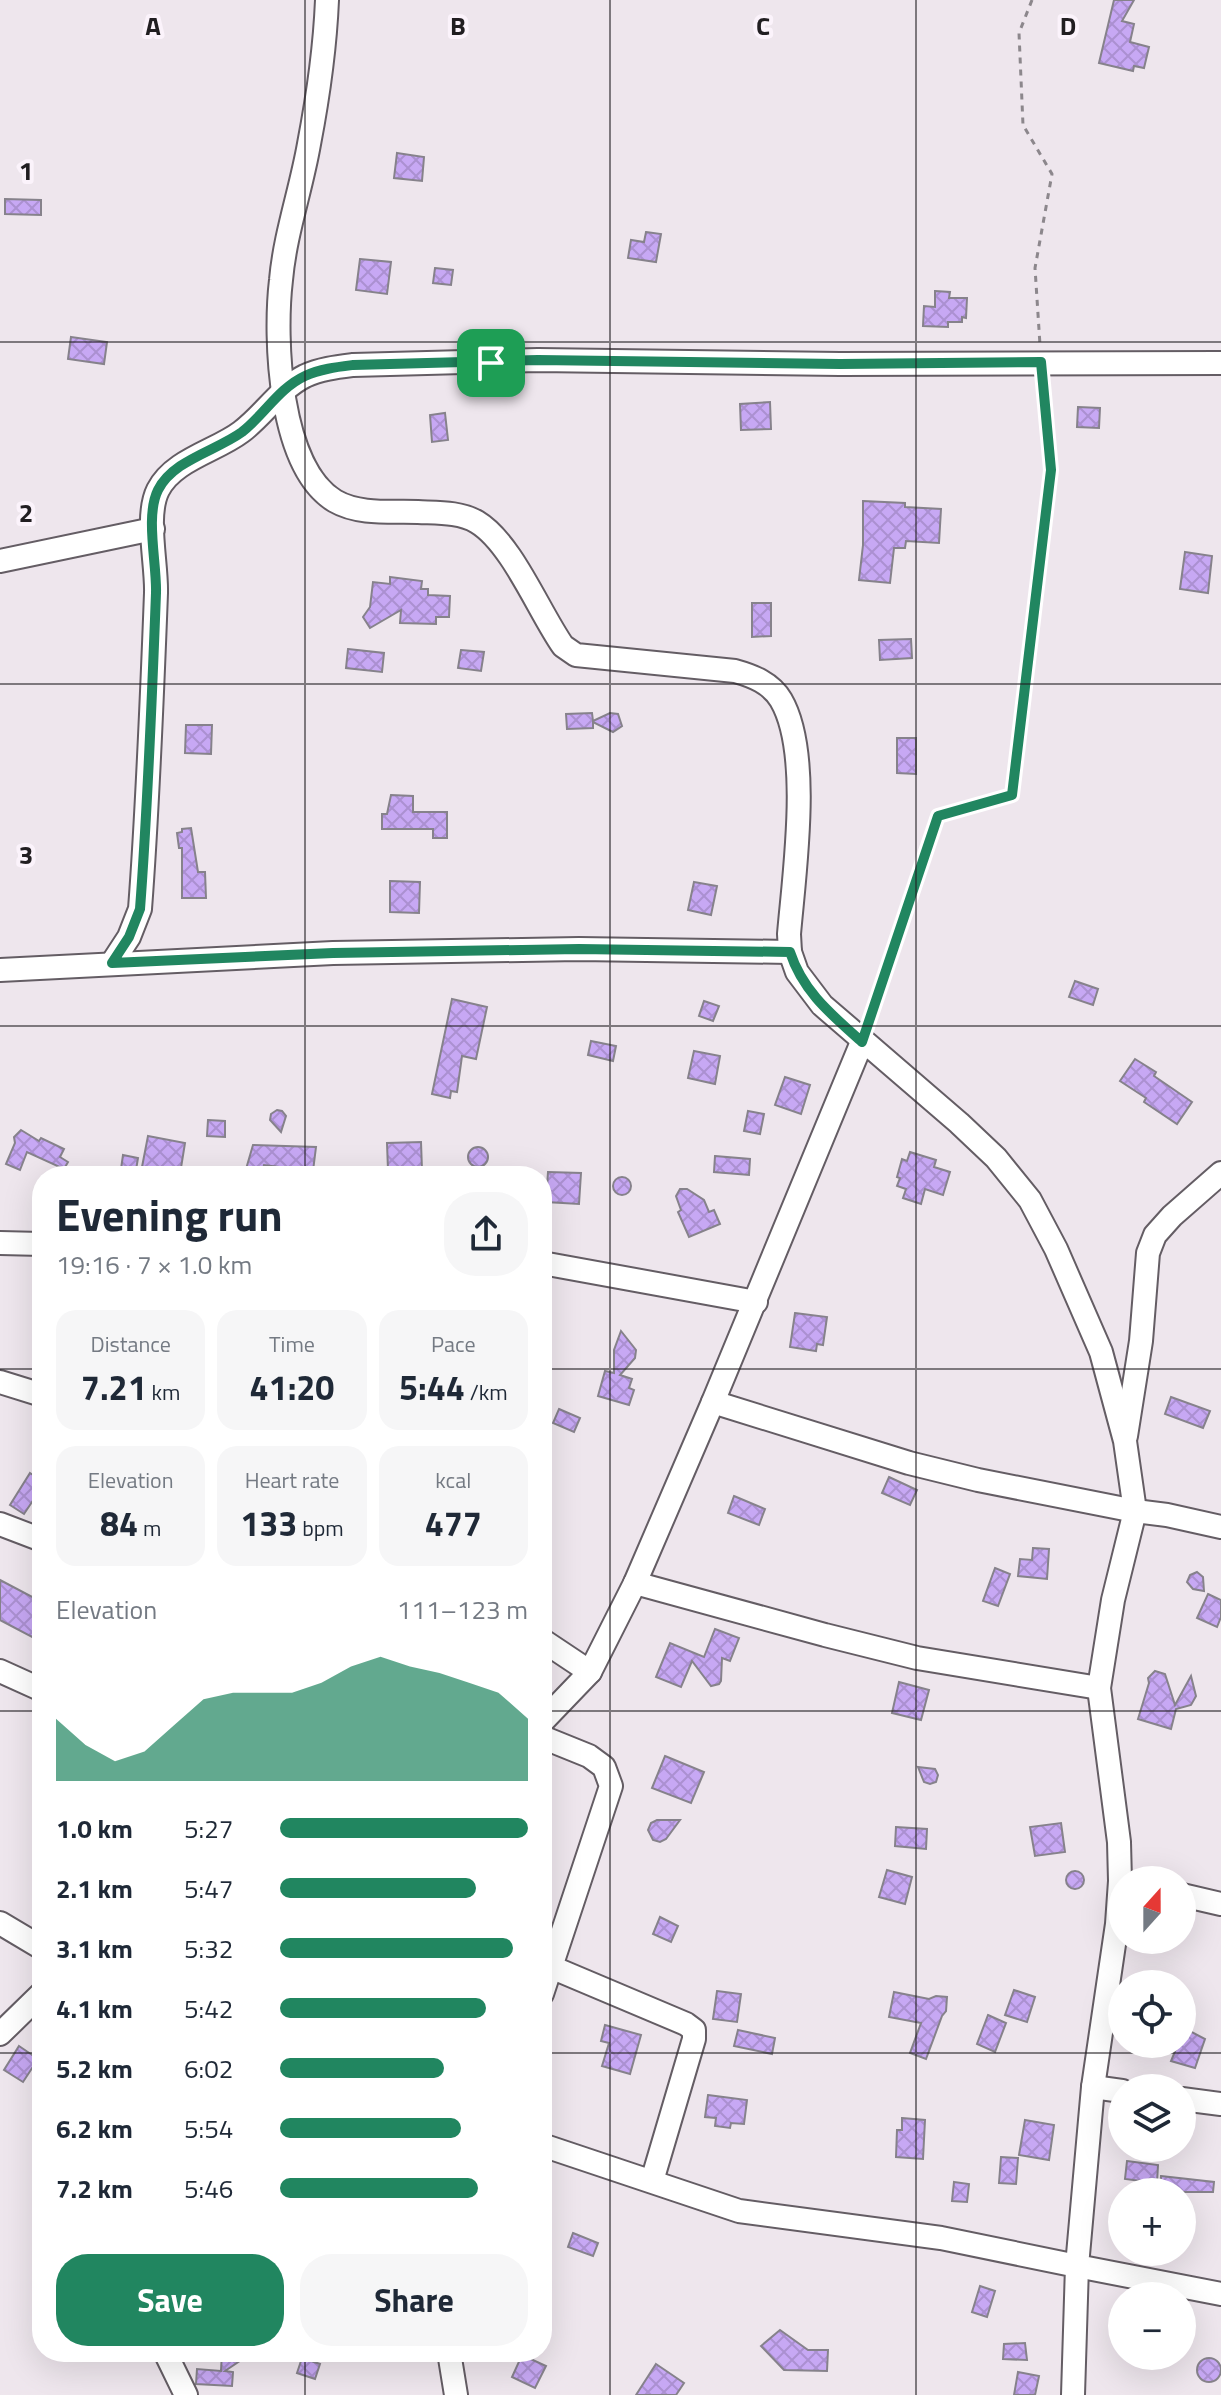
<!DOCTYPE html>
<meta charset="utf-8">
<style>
body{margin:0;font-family:"Titillium Web",sans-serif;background:#f6f6f7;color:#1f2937;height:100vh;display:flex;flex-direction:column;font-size:30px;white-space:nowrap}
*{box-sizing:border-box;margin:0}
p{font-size:26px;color:#747a83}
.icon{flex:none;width:44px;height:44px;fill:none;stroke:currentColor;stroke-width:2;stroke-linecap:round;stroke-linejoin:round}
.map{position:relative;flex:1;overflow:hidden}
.details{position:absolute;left:32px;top:1166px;width:520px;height:1196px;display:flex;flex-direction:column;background:#fff;border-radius:32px;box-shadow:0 8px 32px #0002}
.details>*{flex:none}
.needle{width:52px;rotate:21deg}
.tools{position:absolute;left:1108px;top:1866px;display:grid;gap:16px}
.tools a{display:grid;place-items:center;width:88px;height:88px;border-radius:50%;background:#fff;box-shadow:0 8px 32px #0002;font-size:40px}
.pin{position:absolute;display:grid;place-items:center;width:68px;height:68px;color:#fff;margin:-34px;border-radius:16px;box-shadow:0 4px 12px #0006}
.round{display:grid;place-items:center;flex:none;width:84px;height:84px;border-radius:32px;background:#f6f6f7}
.overview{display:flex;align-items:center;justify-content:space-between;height:136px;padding:0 24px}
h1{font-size:44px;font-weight:700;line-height:60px}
.metrics{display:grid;grid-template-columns:repeat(3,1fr);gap:12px;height:136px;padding:8px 24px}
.metrics div{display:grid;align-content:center;border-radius:20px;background:#f6f6f7;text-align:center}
.metrics b{font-size:34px;font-weight:700}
.metrics small{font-size:22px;font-weight:400}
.metrics p{font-size:22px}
.chart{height:224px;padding:16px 24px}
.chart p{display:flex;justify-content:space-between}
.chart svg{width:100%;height:144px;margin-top:8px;fill:#218660;opacity:.7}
.button{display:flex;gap:16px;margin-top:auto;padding:16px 24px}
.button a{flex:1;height:92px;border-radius:32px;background:#218660;color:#fff;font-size:32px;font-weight:700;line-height:92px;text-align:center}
.button a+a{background:#f6f6f7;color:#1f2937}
ul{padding:0 24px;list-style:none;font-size:26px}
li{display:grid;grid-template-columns:128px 96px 1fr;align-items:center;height:60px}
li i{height:20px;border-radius:10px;background:#218660}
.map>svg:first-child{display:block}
.building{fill:url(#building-cross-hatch);stroke:#86828b;stroke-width:2}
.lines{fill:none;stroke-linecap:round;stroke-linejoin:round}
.street-casing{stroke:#645d64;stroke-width:26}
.path{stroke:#8c878c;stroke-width:3;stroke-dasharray:6 6;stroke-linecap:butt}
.street{stroke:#fff;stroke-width:22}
.route-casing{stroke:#fff;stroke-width:16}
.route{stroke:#218660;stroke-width:10}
.grid{fill:none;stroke:#211e21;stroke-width:2;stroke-opacity:0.55}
.grid-label{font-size:26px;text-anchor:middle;font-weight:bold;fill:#211e21;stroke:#fbf3fb;stroke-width:8;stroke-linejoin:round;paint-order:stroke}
</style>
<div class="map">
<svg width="1221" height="2395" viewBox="0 0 1221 2395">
<defs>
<pattern id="building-cross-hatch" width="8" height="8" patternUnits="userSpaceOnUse" patternTransform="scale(2)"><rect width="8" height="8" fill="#c7a8f4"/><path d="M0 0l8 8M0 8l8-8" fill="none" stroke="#ab90d1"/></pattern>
</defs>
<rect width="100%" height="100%" fill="#eee6ed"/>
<g class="building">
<polygon points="1114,0 1134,0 1122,21 1134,24 1130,42 1149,47 1144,68 1134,66 1133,71 1099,63"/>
<polygon points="397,153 424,157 422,181 394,178"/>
<polygon points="5,199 41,200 41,215 5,214"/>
<polygon points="646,232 661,234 656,262 628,258 631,240 644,242"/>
<polygon points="360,259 391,262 387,294 356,290"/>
<polygon points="435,268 453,270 451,285 433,283"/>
<polygon points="935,291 950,292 949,298 967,298 966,318 962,317 962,322 948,322 948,327 923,326 924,306 935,307"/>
<polygon points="71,337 107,342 104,364 68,359"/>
<polygon points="770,402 771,429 741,430 740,404"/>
<polygon points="1078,407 1100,408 1099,428 1077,427"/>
<polygon points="445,413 448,440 432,442 430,415"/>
<polygon points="863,501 905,503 905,507 941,509 939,543 906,541 905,548 894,548 890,583 859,580 863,545"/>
<polygon points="1185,552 1212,556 1208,593 1180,589"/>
<polygon points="390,577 422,581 421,589 428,589 428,595 450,596 449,617 436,617 436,624 400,623 401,610 370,628 363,617 370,607 373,582 390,584"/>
<polygon points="752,603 771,603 771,636 752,637"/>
<polygon points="911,639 912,658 880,660 879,640"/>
<polygon points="348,649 384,653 382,672 346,668"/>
<polygon points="461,650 484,652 481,671 458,668"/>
<polygon points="592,713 593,721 610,713 618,714 622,726 613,732 593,722 593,728 567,729 566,714"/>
<polygon points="186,725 212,725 211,754 185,753"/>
<polygon points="897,738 916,738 916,774 897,773"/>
<polygon points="391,795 413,796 413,812 447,812 447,838 433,838 433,829 382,829 382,814 387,814"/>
<polygon points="191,828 198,872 205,872 206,898 182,898 182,848 179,848 177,833 182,832 182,829"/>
<polygon points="390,881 420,882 419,913 390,912"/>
<polygon points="694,882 717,886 711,915 688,910"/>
<polygon points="1075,981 1098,989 1093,1005 1069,997"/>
<polygon points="452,999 487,1007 476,1059 462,1056 457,1092 451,1091 450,1098 432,1094"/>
<polygon points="704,1001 719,1006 713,1021 699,1016"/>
<polygon points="591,1041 616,1046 613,1061 588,1055"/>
<polygon points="694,1051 720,1056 715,1084 688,1078"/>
<polygon points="1135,1059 1156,1072 1154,1076 1192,1102 1177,1124 1144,1102 1146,1098 1120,1081"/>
<polygon points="785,1077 810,1085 801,1114 775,1105"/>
<polygon points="277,1110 282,1111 286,1116 281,1132 270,1120 271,1114"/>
<polygon points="748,1111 764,1114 760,1134 744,1131"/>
<polygon points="208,1120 225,1121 225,1137 207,1136"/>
<polygon points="21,1130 39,1141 41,1138 64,1149 60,1157 68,1162 64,1169 27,1152 20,1170 6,1164 15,1143 14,1137"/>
<polygon points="148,1136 185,1143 180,1174 142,1167"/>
<polygon points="421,1142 422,1170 388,1170 387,1143"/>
<polygon points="253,1145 316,1147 313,1171 264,1165 261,1176 244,1176"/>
<circle cx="478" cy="1157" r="10"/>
<polygon points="910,1152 936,1160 934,1167 950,1172 943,1195 925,1189 921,1204 903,1198 906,1189 897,1186 900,1178 897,1177 902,1159 907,1161"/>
<polygon points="123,1155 138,1158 135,1176 120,1176"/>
<polygon points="715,1156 750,1159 749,1175 714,1172"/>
<polygon points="548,1172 581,1173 579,1204 546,1202"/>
<circle cx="622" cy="1186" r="9"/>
<polygon points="680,1189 687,1189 704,1200 709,1212 714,1210 720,1224 689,1237 678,1212 681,1210 676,1196"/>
<polygon points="795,1313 827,1317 823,1345 817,1344 816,1351 790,1347"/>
<polygon points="621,1331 636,1350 635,1358 620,1375 632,1379 629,1388 634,1390 629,1405 598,1396 605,1371 614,1373 614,1350"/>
<polygon points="1171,1397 1210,1411 1203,1428 1165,1414"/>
<polygon points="559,1409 580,1418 574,1432 553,1423"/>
<polygon points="30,1473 42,1481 42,1487 24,1514 10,1505"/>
<polygon points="889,1477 917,1490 910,1505 882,1493"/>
<polygon points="734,1496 765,1509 759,1525 728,1513"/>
<polygon points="1033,1548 1049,1549 1047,1579 1018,1576 1020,1559 1032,1560"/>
<polygon points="995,1568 1010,1574 998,1606 983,1601"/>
<polygon points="1197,1572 1203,1577 1204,1591 1193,1589 1187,1582 1190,1575"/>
<polygon points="0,1580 42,1602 42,1619 32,1637 0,1620"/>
<polygon points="1208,1594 1221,1600 1221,1617 1217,1627 1197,1618"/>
<polygon points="715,1629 739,1638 730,1661 722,1658 721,1681 719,1684 711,1686 692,1661 681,1687 656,1677 670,1643 704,1657"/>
<polygon points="1155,1671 1165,1674 1175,1705 1191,1676 1196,1696 1191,1705 1176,1709 1171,1729 1138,1719 1149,1683 1148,1678"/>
<polygon points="899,1682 929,1690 921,1720 892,1713"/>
<polygon points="665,1756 704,1772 691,1803 652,1788"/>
<polygon points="918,1767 935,1769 938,1775 936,1782 930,1784 924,1782"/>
<polygon points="657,1820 680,1820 666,1839 660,1842 653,1840 648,1830 651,1823"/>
<polygon points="1061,1823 1065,1852 1035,1856 1030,1827"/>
<polygon points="896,1827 927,1829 926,1849 895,1846"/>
<polygon points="887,1870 912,1877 905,1904 879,1897"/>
<circle cx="1075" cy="1880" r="9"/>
<polygon points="660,1917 678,1926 671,1942 653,1934"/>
<polygon points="1014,1990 1035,1997 1027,2022 1005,2015"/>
<polygon points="717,1991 741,1994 737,2022 713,2019"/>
<polygon points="894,1992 929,1999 936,1996 947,1997 946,2011 942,2016 926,2059 910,2053 921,2023 889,2017"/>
<polygon points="988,2015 1006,2023 995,2052 977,2044"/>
<polygon points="605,2025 641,2035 630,2074 602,2066 609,2043 601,2041"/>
<polygon points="1184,2028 1205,2039 1195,2068 1171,2061 1178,2044 1182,2044"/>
<polygon points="738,2030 775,2038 772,2054 734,2046"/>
<polygon points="19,2046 38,2059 23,2082 4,2070"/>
<polygon points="708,2095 747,2100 744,2124 731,2123 730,2128 715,2126 716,2118 705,2117"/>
<polygon points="902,2118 925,2120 923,2159 896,2157 897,2130 902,2130"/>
<polygon points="1025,2120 1054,2125 1049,2160 1019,2155"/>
<polygon points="1001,2157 1018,2158 1016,2184 999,2183"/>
<polygon points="1127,2161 1158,2165 1157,2183 1125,2179"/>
<polygon points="1161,2176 1214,2182 1213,2192 1160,2192"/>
<polygon points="954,2182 969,2184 967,2202 952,2201"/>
<polygon points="573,2233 598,2243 593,2256 568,2247"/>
<polygon points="980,2286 995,2291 987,2317 972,2312"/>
<polygon points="780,2330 808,2350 828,2350 827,2371 784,2370 761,2346"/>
<polygon points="1025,2343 1027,2360 1003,2359 1004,2344"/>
<polygon points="222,2352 253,2352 225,2371 233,2372 232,2386 196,2384 197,2369 221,2371"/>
<polygon points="522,2355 546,2366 535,2388 512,2377"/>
<polygon points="302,2358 320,2364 315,2379 297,2373"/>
<circle cx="1209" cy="2370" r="12"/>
<polygon points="656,2364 684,2383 676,2395 636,2395"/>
<polygon points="1018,2372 1039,2376 1035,2395 1014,2395"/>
</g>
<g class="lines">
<defs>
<g id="street">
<path d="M327 0C325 48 318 97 309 144 301 190 285 234 281 280 274 339 279 467 335 501 359 515 392 511 418 512 438 513 460 512 477 522 512 543 539 612 563 646L576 655 735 671C753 676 771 683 781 700 812 753 794 874 789 934L790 952 797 972 822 1005 959 1123 996 1158 1030 1200 1056 1249 1101 1352 1125 1441 1135 1511 1113 1600 1099 1688 1119 1842 1120 1881 1117 1924 1093 2087 1077 2266 1221 2294"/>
<polyline points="0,561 153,529"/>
<path d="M112 963 129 937 140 909C148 804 152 698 156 593 157 564 145 516 158 490 173 460 216 451 241 432 264 415 279 389 305 376 320 369 337 367 353 365L538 360 840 364 1221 363"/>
<polyline points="0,970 333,953 579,949 790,952"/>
<polyline points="0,1243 42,1244"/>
<polyline points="542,1263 756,1302"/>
<polyline points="0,1382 42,1395"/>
<polyline points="713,1402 862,1042"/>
<polyline points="1126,1436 1141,1341 1148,1253 1155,1235 1172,1216 1221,1173"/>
<polyline points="0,1524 42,1540"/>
<polyline points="635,1583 825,1635 917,1658 1099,1688"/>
<polyline points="542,1640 590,1672"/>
<polyline points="0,1671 42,1690"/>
<polyline points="542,1722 590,1672 635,1583 713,1402 909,1463 978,1480 1135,1511 1167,1515 1221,1527"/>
<polyline points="542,1737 589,1756 604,1767 611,1786 542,1994"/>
<polyline points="1182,1895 1221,1904"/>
<polyline points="0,1923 42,1948"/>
<polyline points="551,1967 686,2024 694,2030 694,2039 652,2181"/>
<polyline points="0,2034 42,1993"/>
<polyline points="1093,2087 1122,2091"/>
<polyline points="1182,2099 1221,2104"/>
<polyline points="542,2145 739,2211 941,2238 1077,2266 1073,2395"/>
<polyline points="165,2352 186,2395"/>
<polyline points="449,2352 456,2395"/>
</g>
</defs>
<use href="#street" class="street-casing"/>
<g class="path">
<polyline points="1032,0 1019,33 1023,125 1052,174 1035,268 1040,345"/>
<polyline points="870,1019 938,816 1012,795 1051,470 1043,384"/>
</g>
<use href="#street" class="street"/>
</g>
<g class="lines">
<defs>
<path id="route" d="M538 360 840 364 1041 362 1051 470 1012 795 938 816 862 1042C832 1015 803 992 790 952L579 949 333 953 112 963 129 937 140 909C148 804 152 698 156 593 157 564 145 516 158 490 173 460 216 451 242 432 264 415 279 388 305 376 320 369 337 367 353 365Z"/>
</defs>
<use href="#route" class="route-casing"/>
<use href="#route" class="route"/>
</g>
<path class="grid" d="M305 0V1176M610 0V2395M916 0V2395M0 342H1221M0 684H1221M0 1026H1221M0 1369H42M542 1369H1221M0 1711H42M542 1711H1221M0 2053H42M542 2053H1221M305 2352V2395"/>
<g class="grid-label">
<text x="153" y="35">A</text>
<text x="458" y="35">B</text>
<text x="763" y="35">C</text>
<text x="1068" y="35">D</text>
<text x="26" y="180">1</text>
<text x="26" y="522">2</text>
<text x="26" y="864">3</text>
</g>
</svg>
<div class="tools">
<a><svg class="needle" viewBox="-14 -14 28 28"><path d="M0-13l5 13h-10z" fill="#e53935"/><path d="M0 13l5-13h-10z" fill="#747a83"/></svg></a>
<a><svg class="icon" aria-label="locate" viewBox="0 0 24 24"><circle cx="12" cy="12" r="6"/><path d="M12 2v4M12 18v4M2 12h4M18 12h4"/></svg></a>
<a><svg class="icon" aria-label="layers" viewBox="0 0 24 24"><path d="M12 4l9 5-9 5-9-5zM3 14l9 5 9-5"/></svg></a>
<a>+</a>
<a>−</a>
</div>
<div class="pin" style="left:491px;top:363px;background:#1e9e55"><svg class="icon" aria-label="arrive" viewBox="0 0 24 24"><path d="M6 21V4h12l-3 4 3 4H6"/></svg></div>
<section class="details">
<div class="overview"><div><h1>Evening run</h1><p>19:16 · 7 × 1.0 km</p></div><a class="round"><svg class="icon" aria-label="share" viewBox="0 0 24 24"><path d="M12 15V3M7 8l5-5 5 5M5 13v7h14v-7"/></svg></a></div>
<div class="metrics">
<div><p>Distance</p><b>7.21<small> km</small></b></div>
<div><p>Time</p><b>41:20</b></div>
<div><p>Pace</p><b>5:44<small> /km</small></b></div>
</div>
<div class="metrics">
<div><p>Elevation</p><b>84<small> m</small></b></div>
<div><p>Heart rate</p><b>133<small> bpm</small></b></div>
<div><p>kcal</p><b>477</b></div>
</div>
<div class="chart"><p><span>Elevation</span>111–123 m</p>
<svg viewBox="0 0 160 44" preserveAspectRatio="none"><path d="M0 44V25L10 33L20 38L30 35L40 27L50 19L60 17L70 17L80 17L90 14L100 9L110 6L120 9L130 11L140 14L150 17L160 25V44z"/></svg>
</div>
<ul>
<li><b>1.0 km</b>5:27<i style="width:100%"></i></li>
<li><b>2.1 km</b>5:47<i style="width:79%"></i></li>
<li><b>3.1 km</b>5:32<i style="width:94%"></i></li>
<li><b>4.1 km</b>5:42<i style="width:83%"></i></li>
<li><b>5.2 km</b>6:02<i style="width:66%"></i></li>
<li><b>6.2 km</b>5:54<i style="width:73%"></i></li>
<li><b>7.2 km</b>5:46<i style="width:80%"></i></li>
</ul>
<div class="button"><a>Save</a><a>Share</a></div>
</section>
</div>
